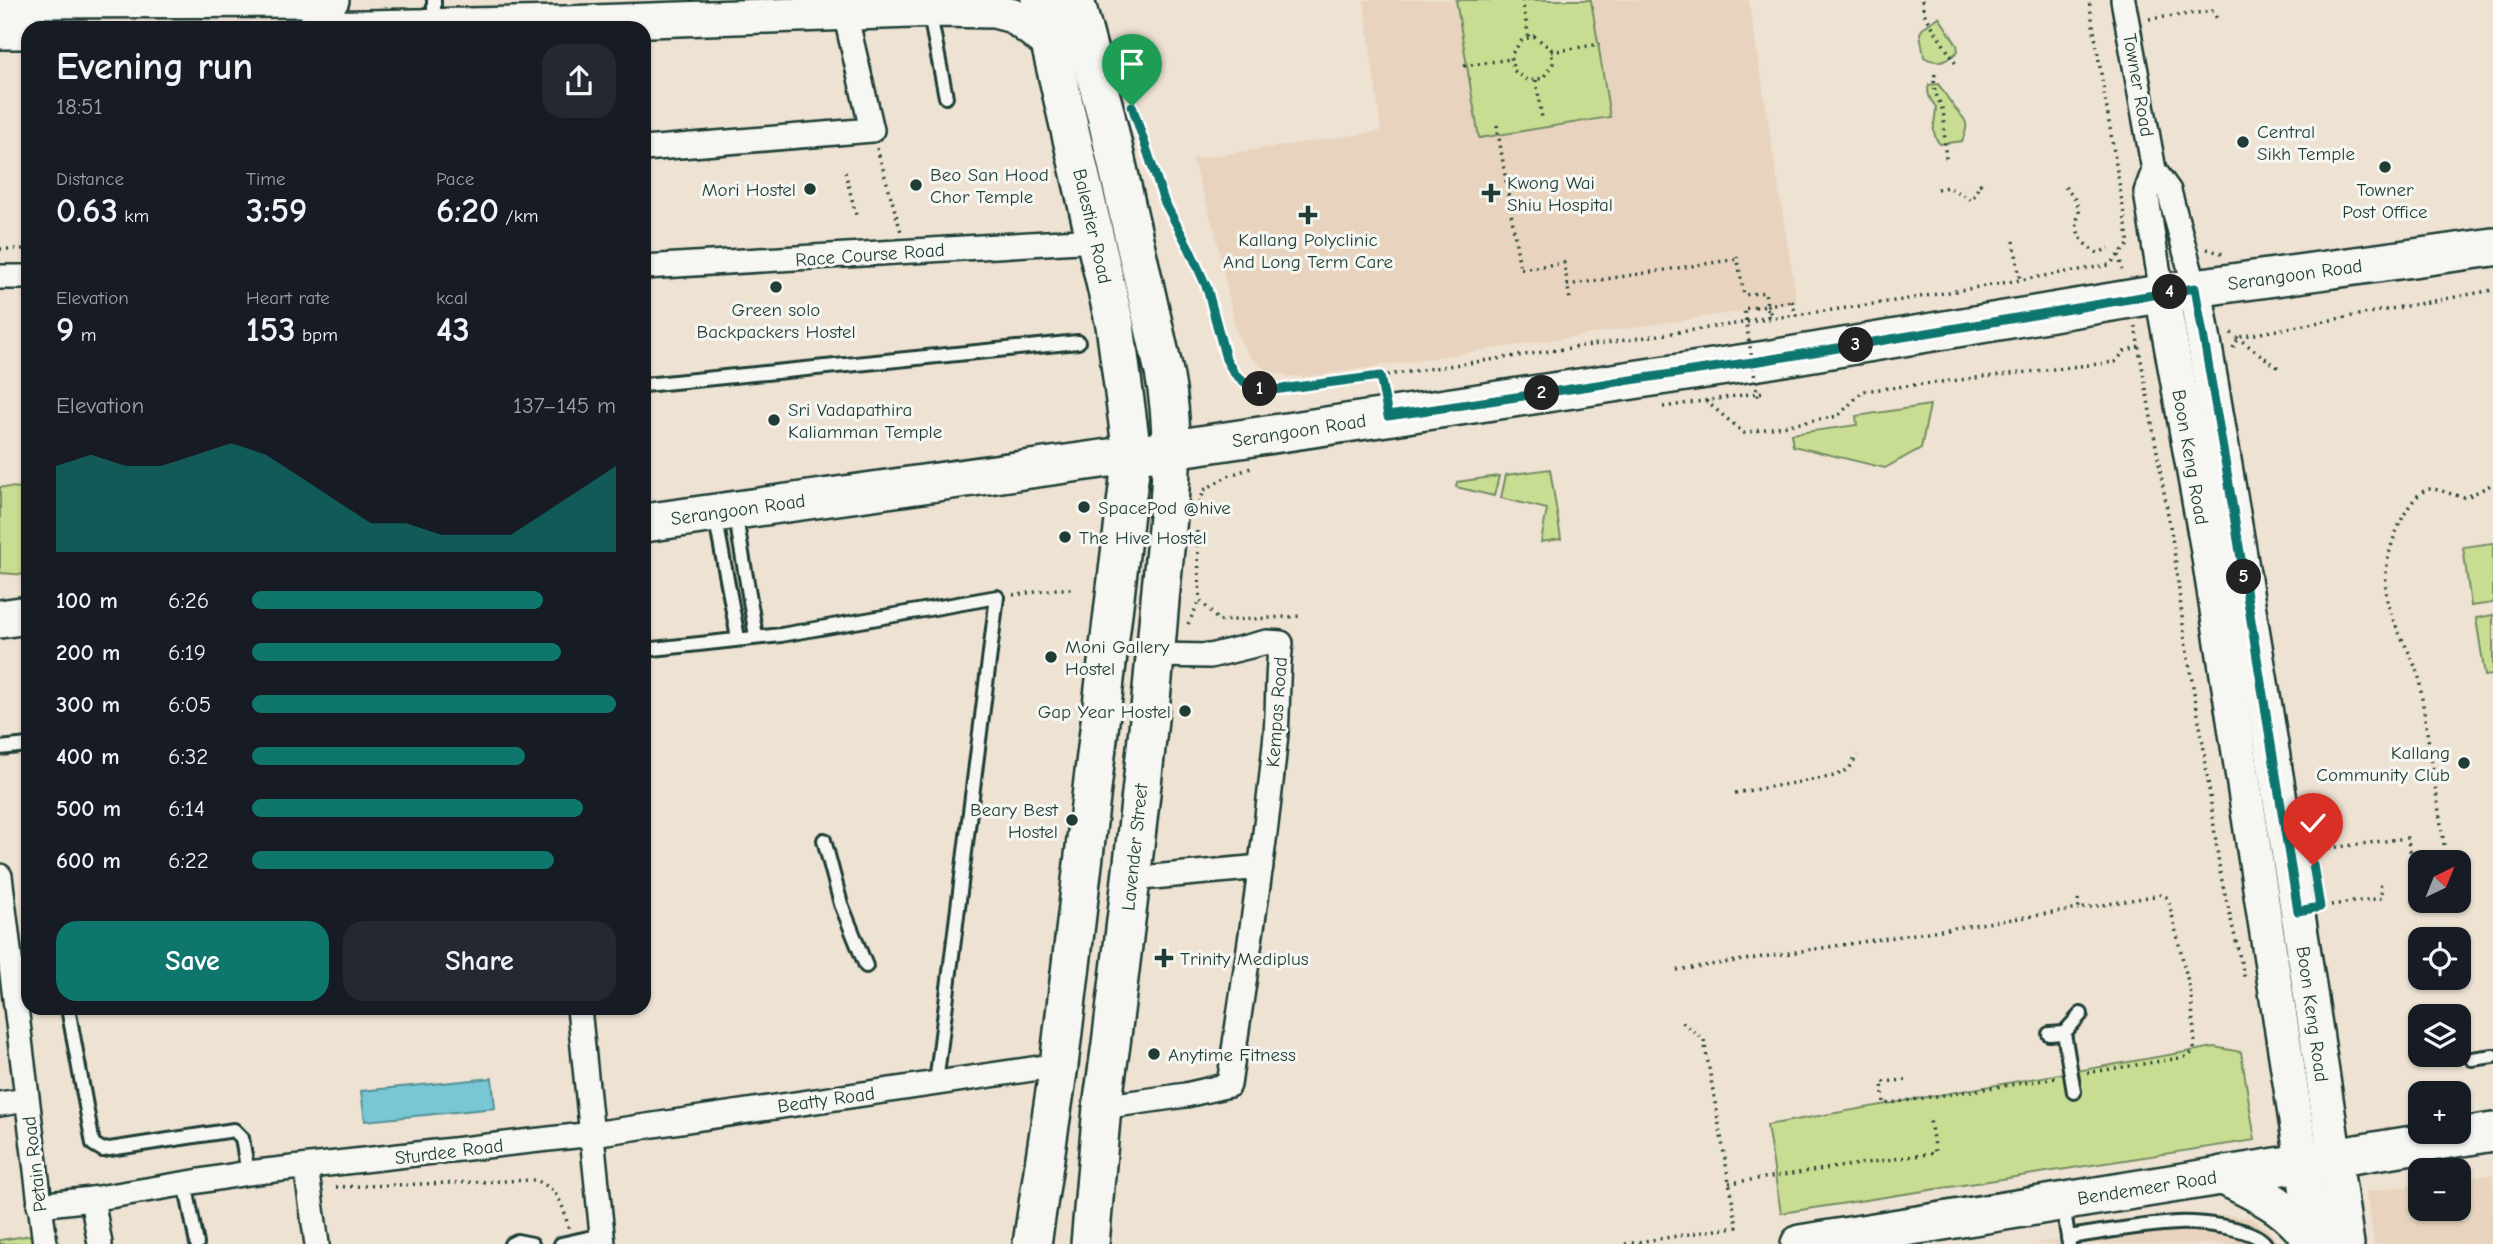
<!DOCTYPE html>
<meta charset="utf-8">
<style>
body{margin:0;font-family:"Comic Neue",sans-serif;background:#242831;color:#f1f3f6;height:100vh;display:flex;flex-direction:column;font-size:26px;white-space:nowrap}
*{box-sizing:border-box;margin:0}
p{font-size:23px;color:#9ea1a6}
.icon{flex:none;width:38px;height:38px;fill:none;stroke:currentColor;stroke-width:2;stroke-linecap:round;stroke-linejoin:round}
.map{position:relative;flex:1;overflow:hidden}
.sheet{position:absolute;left:21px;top:21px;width:630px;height:994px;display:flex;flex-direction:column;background:#171b24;border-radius:21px;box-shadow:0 2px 5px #0004}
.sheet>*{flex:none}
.needle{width:46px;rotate:43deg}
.fabs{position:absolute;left:2408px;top:850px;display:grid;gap:14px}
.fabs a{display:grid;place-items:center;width:63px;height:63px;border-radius:14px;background:#171b24;box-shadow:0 2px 5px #0004;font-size:35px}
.pin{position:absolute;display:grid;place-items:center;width:60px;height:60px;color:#fff;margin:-72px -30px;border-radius:50% 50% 50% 0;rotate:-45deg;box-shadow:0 0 7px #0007}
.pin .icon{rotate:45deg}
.km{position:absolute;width:35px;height:35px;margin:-18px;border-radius:50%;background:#222;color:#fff;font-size:19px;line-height:35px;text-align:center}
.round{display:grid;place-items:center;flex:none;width:74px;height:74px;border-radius:21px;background:#242831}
.headline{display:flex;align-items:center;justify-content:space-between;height:119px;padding:0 35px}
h1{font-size:38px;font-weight:700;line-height:52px}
.figures{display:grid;grid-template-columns:repeat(3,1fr);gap:10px;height:119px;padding:7px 35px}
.figures div{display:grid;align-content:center}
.figures b{font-size:35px;font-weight:700}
.figures small{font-size:19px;font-weight:400}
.figures p{font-size:19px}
.chart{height:196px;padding:14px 35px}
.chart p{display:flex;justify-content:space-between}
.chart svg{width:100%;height:126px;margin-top:7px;fill:#0f766e;opacity:.7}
.cta{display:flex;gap:14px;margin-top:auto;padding:14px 35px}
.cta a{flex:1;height:80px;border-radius:21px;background:#0f766e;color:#fff;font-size:28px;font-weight:700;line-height:80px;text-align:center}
.cta a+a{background:#242831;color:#f1f3f6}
ul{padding:0 35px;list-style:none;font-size:23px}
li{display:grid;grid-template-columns:112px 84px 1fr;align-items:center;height:52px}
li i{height:18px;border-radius:9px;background:#0f766e}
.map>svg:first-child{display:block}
.built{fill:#e8d4be}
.green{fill:#c9dd92;stroke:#748d63;stroke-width:2}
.water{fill:#78c7d4;stroke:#549094;stroke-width:2}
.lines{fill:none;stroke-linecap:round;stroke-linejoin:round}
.lane-casing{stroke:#1f3d34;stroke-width:18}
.street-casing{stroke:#1f3d34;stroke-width:28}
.secondary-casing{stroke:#1f3d34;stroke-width:38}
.primary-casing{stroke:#1f3d34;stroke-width:42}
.path{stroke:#1f3d34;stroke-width:3.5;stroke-dasharray:2 5;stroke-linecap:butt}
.lane{stroke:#f6f6f2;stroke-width:12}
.street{stroke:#f6f6f2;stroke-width:23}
.secondary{stroke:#f6f6f2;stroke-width:33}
.primary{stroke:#f6f6f2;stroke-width:37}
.path-bridge{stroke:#1f3d34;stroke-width:3.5;stroke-dasharray:2 5;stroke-linecap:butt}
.route-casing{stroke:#fff;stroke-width:14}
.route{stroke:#0f766e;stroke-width:9}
.poi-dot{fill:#1f3d34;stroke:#f6f6f2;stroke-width:2.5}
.labels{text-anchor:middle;stroke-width:6;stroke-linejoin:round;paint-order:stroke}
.street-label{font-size:19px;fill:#1f3d34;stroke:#f6f6f2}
.poi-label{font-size:19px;fill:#1f3d34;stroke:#f6f6f2;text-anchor:start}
</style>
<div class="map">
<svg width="2493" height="1244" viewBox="0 0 2493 1244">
<rect width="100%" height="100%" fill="#eee2d3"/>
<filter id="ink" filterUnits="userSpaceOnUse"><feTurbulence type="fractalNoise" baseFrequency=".0143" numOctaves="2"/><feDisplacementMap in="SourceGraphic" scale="14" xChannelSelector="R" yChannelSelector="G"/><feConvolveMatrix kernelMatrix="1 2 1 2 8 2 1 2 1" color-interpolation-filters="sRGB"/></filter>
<g filter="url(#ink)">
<g class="built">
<polygon points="1364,0 1749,0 1797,303 1307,377 1289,376 1266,370 1249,355 1237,335 1214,228 1192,159 1381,131"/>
<polygon points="2493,1174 2493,1244 2374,1244 2366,1192 2420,1184 2420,1209 2459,1209 2459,1179"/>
<polygon points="2223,1215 2251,1218 2269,1230 2279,1244 2032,1244"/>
</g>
<g class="green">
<polygon points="1456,0 1591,0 1610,117 1479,138"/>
<path d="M1939 17 1957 45 1958 51C1948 61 1937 65 1924 57L1920 33 1924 27Z"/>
<path d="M1938 84C1943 90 1947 98 1952 104 1963 120 1972 119 1962 141L1940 144C1929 132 1936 120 1936 107 1931 100 1926 94 1929 85Z"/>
<polygon points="1930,405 1921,448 1885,468 1793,446 1791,434 1857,425 1856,416"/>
<polygon points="1550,469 1561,539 1541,542 1547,509 1501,498 1506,475"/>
<polygon points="1499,476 1494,496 1456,487 1457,482"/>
<polygon points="0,487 28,488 28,575 0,573"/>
<polygon points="2493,543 2493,603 2471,606 2463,547"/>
<polygon points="2493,615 2493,675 2485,676 2476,618"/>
<polygon points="2214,1047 2241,1052 2255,1140 1781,1213 1767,1125"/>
<polygon points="32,1235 33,1244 0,1244 0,1240"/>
</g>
<polygon class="water" points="492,1078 495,1108 365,1121 361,1091"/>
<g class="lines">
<defs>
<g id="lane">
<polyline points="929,10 946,97"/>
<polyline points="434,26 434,0"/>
<polyline points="644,385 1078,342"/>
<polyline points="735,512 756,636"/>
<polyline points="715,515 738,638"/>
<polyline points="644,650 781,635 997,597 936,1083"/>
<polyline points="0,748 28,745"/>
<polyline points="824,840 841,904 866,966"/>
<polyline points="68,1008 93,1144 103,1150 234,1130 242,1138 248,1173"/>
<polyline points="2049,1034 2064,1033"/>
<polyline points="2472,1059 2493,1056"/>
<polyline points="2074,1092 2064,1033 2081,1014"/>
<polyline points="185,1182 197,1244"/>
<polyline points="2063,1204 2069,1244"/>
<path d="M2068 1237C2104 1232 2140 1225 2177 1223 2196 1222 2254 1227 2265 1244"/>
<polyline points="511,1244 517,1241 532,1244"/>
<polyline points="561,1244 602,1235"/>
</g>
<g id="street">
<polyline points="2123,0 2154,170 2169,191 2195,288"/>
<polyline points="644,149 872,130 845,13"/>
<polyline points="2154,170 2146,192 2162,294"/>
<polyline points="644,267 1096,240"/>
<polyline points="0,277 28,277"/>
<polyline points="0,876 45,1244"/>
<polyline points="1131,879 1261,867"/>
<polyline points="579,1008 603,1244"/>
<polyline points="0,1104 27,1100"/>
<path d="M1102 1107 1186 1095 1229 1085C1245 972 1264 858 1275 744 1279 710 1276 676 1281 643L1267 642 1210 656 1156 655"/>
<polyline points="306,1167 317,1244"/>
<polyline points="92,1199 100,1244"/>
<polyline points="39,1205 92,1199 248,1173 593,1134 1059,1065"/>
</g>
<g id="secondary">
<polyline points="0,1 332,0"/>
<polyline points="314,28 564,23 940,10 994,11 1013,16 1049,43"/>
<polyline points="0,32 28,32"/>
<path d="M2195 288C2249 606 2302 924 2347 1244"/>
<polyline points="2162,294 2207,545 2315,1244"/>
</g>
<g id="primary">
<path d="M1075 0 1105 111 1164 372C1179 447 1167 524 1160 600 1148 748 1129 896 1111 1044L1102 1107 1090 1244"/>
<polyline points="644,523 1173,449 1766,360 2195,288 2493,247"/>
<polyline points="0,619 28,615"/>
<path d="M2222 1175C2263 1196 2286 1204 2315 1243"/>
<polyline points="1032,1244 1059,1065 1132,454 1115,325 1040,0"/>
<polyline points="1800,1244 2493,1132"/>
</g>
</defs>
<use href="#lane" class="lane-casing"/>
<use href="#street" class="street-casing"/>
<use href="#secondary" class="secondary-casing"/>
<use href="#primary" class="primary-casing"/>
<g class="path">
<polyline points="1522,0 1529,38"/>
<polyline points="1922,0 1924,13 1957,66"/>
<polyline points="2149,19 2213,11 2217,19"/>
<polygon points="1534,36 1551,49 1553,63 1543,78 1529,81 1513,70 1511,55 1522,40"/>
<polyline points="1551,52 1600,44"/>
<polyline points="1464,66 1511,59"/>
<path d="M1935 74C1931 96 1942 99 1944 118 1945 132 1944 145 1946 159"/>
<polyline points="1536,80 1542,118"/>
<polyline points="1497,125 1520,269 1564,263 1570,300"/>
<polyline points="1143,139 1164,201 1189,248 1207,288 1226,359 1234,373 1252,389 1273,390 1380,376 1383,389"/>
<polyline points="877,148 901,232"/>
<polyline points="845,172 857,219"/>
<path d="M2065 187C2071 194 2078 201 2079 211 2079 219 2078 214 2077 222 2076 237 2086 247 2098 253L2109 248"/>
<polyline points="1937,189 1948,187 1972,200 1980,184 1982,186"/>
<polyline points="2014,241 2020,280"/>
<polyline points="0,249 28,249"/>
<polyline points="2207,249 2223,254"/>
<polyline points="2119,255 2122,270"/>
<polyline points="1737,256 1744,295 1765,292 1769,319"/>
<polyline points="1567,285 1737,259"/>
<polyline points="1792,301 1796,315 1902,300 2109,265 2129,244 2089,0"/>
<polyline points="1755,307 1767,305"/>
<polyline points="2135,326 2174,549 2185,641 2203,743 2220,872 2245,980"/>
<polyline points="2231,333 2280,369"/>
<polyline points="2233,348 2239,337 2493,290"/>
<polyline points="1380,376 1796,315"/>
<polyline points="1706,401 1744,433 1838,416 1863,391 2115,362 2125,351 2142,345"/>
<polyline points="1663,407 1763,392"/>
<polyline points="1200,503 1204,490 1228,476 1251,468"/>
<polyline points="1197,531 1200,600 1219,621 1302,616"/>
<polyline points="1013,595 1057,589 1074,589"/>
<polyline points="1188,624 1200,600"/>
<polyline points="1735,793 1835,776 1849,769 1857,755"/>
<path d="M2444 845 2419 678C2413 657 2401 639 2393 619 2378 586 2388 545 2404 515 2409 506 2419 490 2430 489 2442 489 2455 497 2467 497L2493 484"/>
<polyline points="2315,850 2407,838 2411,854"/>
<polyline points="2078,899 2079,909 2160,895 2166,897 2169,902 2191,994 2195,1045 2192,1053 2186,1057 2086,1073"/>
<polyline points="2324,906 2382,898 2380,880"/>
<polyline points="1677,970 2079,909"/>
<polyline points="1906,1080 1882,1082 1884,1104 2057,1078"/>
<polyline points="1729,1183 1935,1153 1930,1120"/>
<path d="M336 1187 535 1180C558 1189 564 1205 568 1228"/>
<polyline points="1625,1244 1737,1227 1704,1040 1680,1020"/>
</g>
<use href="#lane" class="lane"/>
<use href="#street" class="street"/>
<use href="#secondary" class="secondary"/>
<use href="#primary" class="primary"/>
<g class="path-bridge">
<polyline points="1755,307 1744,309 1758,398"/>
<polyline points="1746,320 1771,316 1768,305 1792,301"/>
</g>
</g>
</g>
<g class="lines" filter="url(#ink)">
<defs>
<polyline id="route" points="1132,106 1164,201 1189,248 1207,288 1226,359 1234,373 1252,389 1273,390 1380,376 1388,416 1766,360 2195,288 2227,472 2298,911 2320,907 2313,865"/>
</defs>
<use href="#route" class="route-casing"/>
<use href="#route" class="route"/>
</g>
<g class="poi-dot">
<circle cx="2243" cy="142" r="7"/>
<circle cx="2385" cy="167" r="7"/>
<circle cx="916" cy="185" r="7"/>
<circle cx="810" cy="189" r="7"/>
<path d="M1487.5 182.5h7v7h7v7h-7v7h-7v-7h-7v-7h7z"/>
<path d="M1304.5 204.5h7v7h7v7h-7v7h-7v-7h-7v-7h7z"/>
<circle cx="776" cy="287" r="7"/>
<circle cx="774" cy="420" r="7"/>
<circle cx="1084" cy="507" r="7"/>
<circle cx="1065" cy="537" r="7"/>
<circle cx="1051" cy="657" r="7"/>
<circle cx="1185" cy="711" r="7"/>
<circle cx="2464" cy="763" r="7"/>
<circle cx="1072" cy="820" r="7"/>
<path d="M1160.5 947.5h7v7h7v7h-7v7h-7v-7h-7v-7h7z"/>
<circle cx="1154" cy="1054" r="7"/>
</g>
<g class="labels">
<g class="street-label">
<text transform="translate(2139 85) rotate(80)" y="7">Towner Road</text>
<text transform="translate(1093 226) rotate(77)" y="7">Balestier Road</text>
<text transform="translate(870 254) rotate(-4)" y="7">Race Course Road</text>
<text transform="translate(2295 274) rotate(-8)" y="7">Serangoon Road</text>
<text transform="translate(1299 430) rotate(-9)" y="7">Serangoon Road</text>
<text transform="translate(2191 457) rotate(80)" y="7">Boon Keng Road</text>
<text transform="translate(738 509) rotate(-8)" y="7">Serangoon Road</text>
<text transform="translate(1276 712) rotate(-86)" y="7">Kempas Road</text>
<text transform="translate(1134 847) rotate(-84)" y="7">Lavender Street</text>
<text transform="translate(2313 1014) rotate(82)" y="7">Boon Keng Road</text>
<text transform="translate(826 1099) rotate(-8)" y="7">Beatty Road</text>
<text transform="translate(449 1151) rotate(-7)" y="7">Sturdee Road</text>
<text transform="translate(34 1164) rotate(-97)" y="7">Petain Road</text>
<text transform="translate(2147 1187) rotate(-9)" y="7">Bendemeer Road</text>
</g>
<g class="poi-label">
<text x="2257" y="138">Central<tspan x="2257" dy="22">Sikh Temple</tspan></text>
<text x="930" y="181">Beo San Hood<tspan x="930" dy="22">Chor Temple</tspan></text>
<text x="1507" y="189">Kwong Wai<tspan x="1507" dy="22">Shiu Hospital</tspan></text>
<text x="796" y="196" text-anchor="end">Mori Hostel</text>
<text x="2385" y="196" text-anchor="middle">Towner<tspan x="2385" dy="22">Post Office</tspan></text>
<text x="1308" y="246" text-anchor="middle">Kallang Polyclinic<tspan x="1308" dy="22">And Long Term Care</tspan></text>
<text x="776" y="316" text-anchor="middle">Green solo<tspan x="776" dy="22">Backpackers Hostel</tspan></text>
<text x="788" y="416">Sri Vadapathira<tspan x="788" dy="22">Kaliamman Temple</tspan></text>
<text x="1098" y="514">SpacePod @hive</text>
<text x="1079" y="544">The Hive Hostel</text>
<text x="1065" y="653">Moni Gallery<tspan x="1065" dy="22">Hostel</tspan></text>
<text x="1171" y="718" text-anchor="end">Gap Year Hostel</text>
<text x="2450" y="759" text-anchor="end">Kallang<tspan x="2450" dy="22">Community Club</tspan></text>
<text x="1058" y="816" text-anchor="end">Beary Best<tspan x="1058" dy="22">Hostel</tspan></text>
<text x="1180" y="965">Trinity Mediplus</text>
<text x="1168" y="1061">Anytime Fitness</text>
</g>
</g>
</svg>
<div class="fabs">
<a><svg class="needle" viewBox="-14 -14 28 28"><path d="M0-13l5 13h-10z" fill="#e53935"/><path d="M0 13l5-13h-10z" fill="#9ea1a6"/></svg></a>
<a><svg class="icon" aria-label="locate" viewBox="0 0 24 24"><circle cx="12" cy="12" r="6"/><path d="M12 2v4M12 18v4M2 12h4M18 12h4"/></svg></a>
<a><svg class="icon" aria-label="layers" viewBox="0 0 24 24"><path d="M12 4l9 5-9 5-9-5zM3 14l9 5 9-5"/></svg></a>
<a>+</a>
<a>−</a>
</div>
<div class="pin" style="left:1132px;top:106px;background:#1e9e55"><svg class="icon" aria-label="arrive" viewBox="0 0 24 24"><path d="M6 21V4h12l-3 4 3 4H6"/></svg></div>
<div class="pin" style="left:2313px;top:865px;background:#d93025"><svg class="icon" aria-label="check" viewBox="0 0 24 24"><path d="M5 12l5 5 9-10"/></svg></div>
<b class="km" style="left:1260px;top:389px">1</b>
<b class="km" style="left:1542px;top:393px">2</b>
<b class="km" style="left:1856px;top:345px">3</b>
<b class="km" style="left:2170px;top:292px">4</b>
<b class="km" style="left:2244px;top:577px">5</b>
<section class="sheet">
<div class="headline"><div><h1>Evening run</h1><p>18:51</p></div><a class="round"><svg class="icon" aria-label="share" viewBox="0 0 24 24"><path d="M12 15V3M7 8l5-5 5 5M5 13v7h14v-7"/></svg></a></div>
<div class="figures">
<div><p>Distance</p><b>0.63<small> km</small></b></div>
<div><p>Time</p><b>3:59</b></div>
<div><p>Pace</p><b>6:20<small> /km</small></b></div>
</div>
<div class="figures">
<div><p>Elevation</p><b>9<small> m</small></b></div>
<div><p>Heart rate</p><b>153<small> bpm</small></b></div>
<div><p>kcal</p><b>43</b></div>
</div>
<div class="chart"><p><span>Elevation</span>137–145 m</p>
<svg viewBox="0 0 160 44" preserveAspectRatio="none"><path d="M0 44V14L10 10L20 14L30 14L40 10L50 6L60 10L70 18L80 26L90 34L100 34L110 38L120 38L130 38L140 30L150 22L160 14V44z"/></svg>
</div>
<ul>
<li><b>100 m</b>6:26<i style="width:80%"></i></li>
<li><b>200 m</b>6:19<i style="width:85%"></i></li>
<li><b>300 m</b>6:05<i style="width:100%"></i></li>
<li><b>400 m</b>6:32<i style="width:75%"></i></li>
<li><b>500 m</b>6:14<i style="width:91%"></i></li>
<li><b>600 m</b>6:22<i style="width:83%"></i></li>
</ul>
<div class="cta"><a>Save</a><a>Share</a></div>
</section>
</div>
